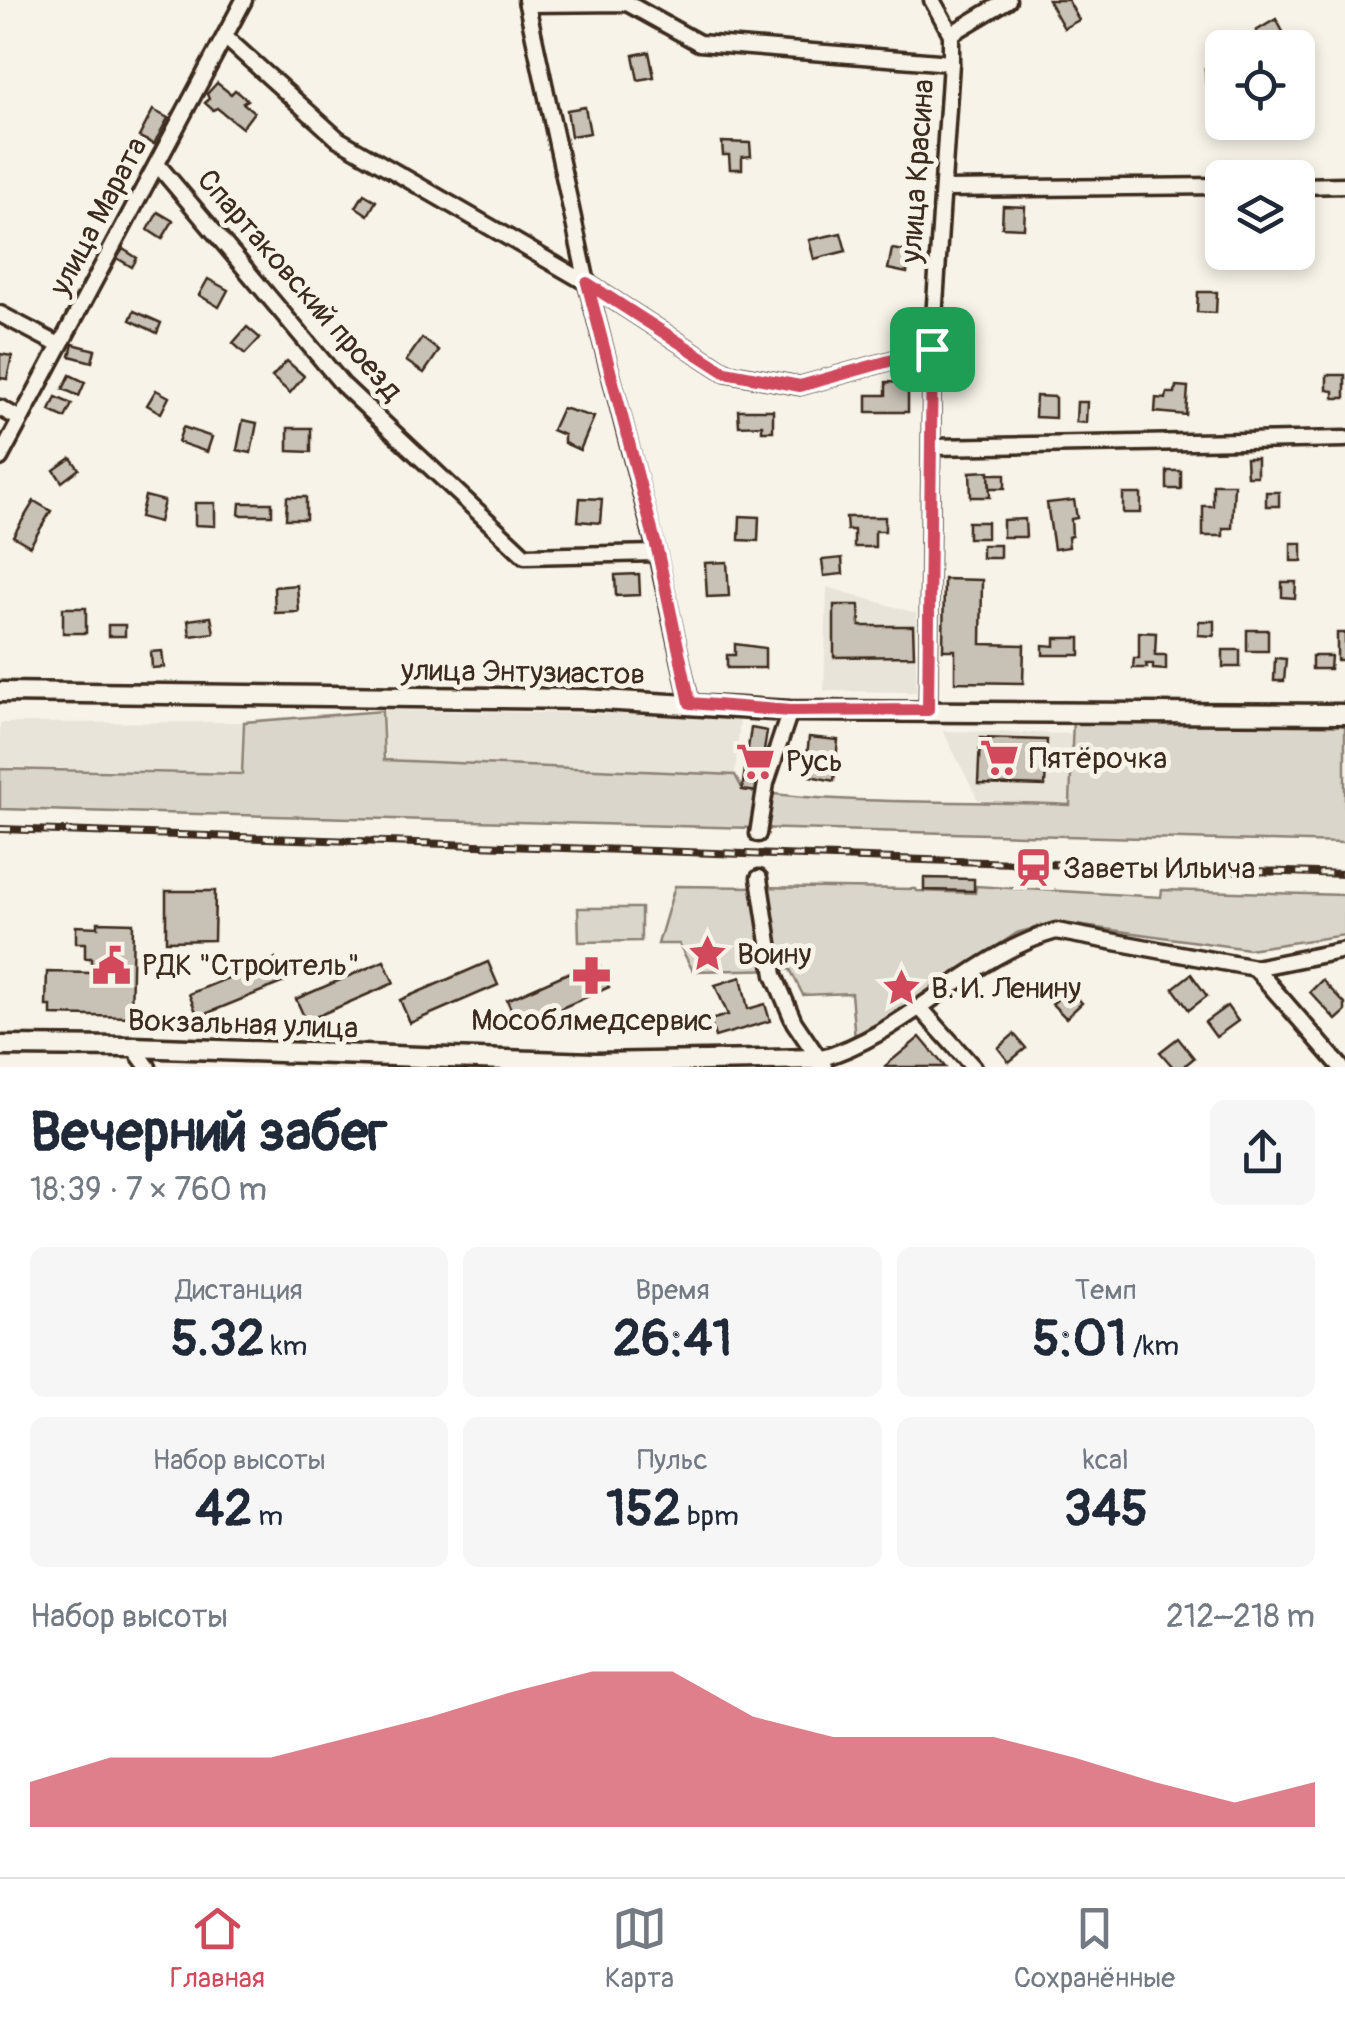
<!DOCTYPE html>
<html lang="ru">
<meta charset="utf-8">
<style>
body{margin:0;font-family:Pangolin,sans-serif;background:#f6f6f7;color:#1f2937;height:100vh;display:flex;flex-direction:column;font-size:38px;white-space:nowrap}
*{box-sizing:border-box;margin:0}
p{font-size:32px;color:#747a83}
.icon{flex:none;width:55px;height:55px;fill:none;stroke:currentColor;stroke-width:2;stroke-linecap:round;stroke-linejoin:round}
.map{position:relative;height:1067px;overflow:hidden}
.details{display:flex;flex-direction:column;background:#fff;flex:1}
.details>*{flex:none}
.fabs{position:absolute;left:1205px;top:30px;display:grid;gap:20px}
.fabs a{display:grid;place-items:center;width:110px;height:110px;border-radius:15px;background:#fff;box-shadow:0 5px 15px #0003;font-size:50px}
.pin{position:absolute;display:grid;place-items:center;width:85px;height:85px;color:#fff;margin:-42px;border-radius:20px;box-shadow:0 5px 15px #0006}
.round{display:grid;place-items:center;flex:none;width:105px;height:105px;border-radius:15px;background:#f6f6f7}
.head{display:flex;align-items:center;justify-content:space-between;height:170px;padding:0 30px}
h1{font-size:55px;font-weight:700;line-height:75px}
.stats{display:grid;grid-template-columns:repeat(3,1fr);gap:15px;height:170px;padding:10px 30px}
.stats div{display:grid;align-content:center;border-radius:15px;background:#f6f6f7;text-align:center}
.stats b{font-size:50px;font-weight:700}
.stats small{font-size:28px;font-weight:400}
.stats p{font-size:28px}
.chart{height:280px;padding:20px 30px}
.chart p{display:flex;justify-content:space-between}
.chart svg{width:100%;height:180px;margin-top:10px;fill:#d1495b;opacity:.7}
.tab-bar{display:flex;justify-content:space-around;align-items:center;height:140px;border-top:2px solid #e0e1e3;background:#fff;font-size:28px;color:#747a83}
.tab-bar a{display:grid;justify-items:center;gap:5px}
.tab-bar .selected{color:#d1495b}
.map>svg:first-child{display:block}
.built{fill:#e9e4d9}
.green{fill:#dbd6cb;stroke:#8b8074;stroke-width:2.5}
.building{fill:#c8c1b6;stroke:#3b2a1e;stroke-width:2.5}
.lines{fill:none;stroke-linecap:round;stroke-linejoin:round}
.minor-casing{stroke:#3b2a1e;stroke-width:21}
.tertiary-casing{stroke:#3b2a1e;stroke-width:25}
.minor{stroke:#f7f3e8;stroke-width:14}
.tertiary{stroke:#f7f3e8;stroke-width:18}
.rail-casing{stroke:#3b2a1e;stroke-width:8}
.rail{stroke:#f7f3e8;stroke-width:4;stroke-dasharray:11;stroke-linecap:butt}
.route-casing{stroke:#fff;stroke-width:20}
.route{stroke:#d1495b;stroke-width:12}
.labels{text-anchor:middle;stroke-width:10;stroke-linejoin:round;paint-order:stroke}
.street-label{font-size:30px;fill:#3b2a1e;stroke:#f7f3e8}
.poi-label{font-size:30px;fill:#3b2a1e;stroke:#f7f3e8;text-anchor:start}
</style>
<div class="map">
<svg width="1345" height="1067" viewBox="0 0 1345 1067">
<rect width="100%" height="100%" fill="#f7f3e8"/>
<filter id="ink" filterUnits="userSpaceOnUse"><feTurbulence type="fractalNoise" baseFrequency=".01" numOctaves="2"/><feDisplacementMap in="SourceGraphic" scale="20" xChannelSelector="R" yChannelSelector="G"/><feConvolveMatrix kernelMatrix="1 2 1 2 8 2 1 2 1" color-interpolation-filters="sRGB"/></filter>
<g filter="url(#ink)">
<g class="built">
<polygon points="827,587 916,613 916,692 824,691"/>
<polygon points="384,710 740,716 735,775 386,759"/>
<polygon points="242,722 241,773 0,767 0,723"/>
<polygon points="943,731 1073,734 1071,805 978,800"/>
</g>
<g class="green">
<path d="M382 711 384 760 735 775 743 790C851 806 962 799 1070 805L1073 717 1345 720V843L0 809V769L242 774 244 722Z"/>
<polygon points="675,886 916,889 917,891 975,893 976,886 1161,897 1162,890 1345,895 1345,935 1248,949 1055,922 1017,933 855,1039 851,993 803,995 790,969 693,971 679,944 658,944"/>
<polygon points="578,908 641,908 641,941 579,942"/>
</g>
<g class="building">
<polygon points="1048,0 1068,0 1079,20 1064,28"/>
<polygon points="1276,19 1287,39 1273,48 1266,48 1256,31"/>
<polygon points="649,52 654,77 638,80 633,55"/>
<polygon points="1222,60 1222,82 1206,84 1205,68 1209,67 1208,61"/>
<polygon points="217,83 231,94 235,90 248,100 243,103 254,112 242,128 217,108 213,110 205,103 209,99 207,94"/>
<polygon points="585,107 590,133 571,136 567,110"/>
<polygon points="153,110 168,118 154,144 139,137"/>
<polygon points="722,142 750,143 751,156 742,157 742,169 730,169 729,155 723,155"/>
<polygon points="364,194 376,201 368,215 356,207"/>
<polygon points="1003,206 1025,207 1024,228 1002,227"/>
<polygon points="158,212 173,221 162,239 148,230"/>
<polygon points="841,233 846,251 814,259 809,240"/>
<polygon points="123,249 137,258 132,267 117,258"/>
<polygon points="892,249 911,252 907,273 888,269"/>
<polygon points="208,279 228,290 219,307 199,295"/>
<polygon points="1198,292 1217,292 1216,313 1197,312"/>
<polygon points="134,311 161,323 157,333 130,320"/>
<polygon points="247,327 260,338 245,354 233,343"/>
<polygon points="422,338 439,351 424,373 406,361"/>
<polygon points="73,344 95,350 92,362 70,356"/>
<polygon points="0,354 12,356 7,379 0,378"/>
<polygon points="287,361 304,376 290,393 272,377"/>
<polygon points="70,375 85,382 79,396 63,389"/>
<polygon points="1327,375 1345,375 1345,398 1334,398 1334,391 1327,390"/>
<polygon points="886,382 908,383 908,412 867,412 867,395 886,395"/>
<polygon points="1176,386 1188,387 1186,415 1155,412 1156,398 1166,399 1167,393 1175,393"/>
<polygon points="156,390 169,397 161,413 147,405"/>
<polygon points="1036,396 1055,397 1055,418 1035,417"/>
<polygon points="56,397 72,404 65,418 50,411"/>
<polygon points="1077,402 1087,402 1086,423 1076,422"/>
<polygon points="562,408 594,417 580,450 564,443 564,435 552,430"/>
<polygon points="738,410 773,410 773,431 762,431 762,425 739,426"/>
<polygon points="243,420 257,423 251,453 237,450"/>
<polygon points="183,427 212,437 207,452 178,442"/>
<polygon points="288,428 311,428 311,452 288,451"/>
<polygon points="71,458 79,469 62,482 54,470"/>
<polygon points="1246,458 1257,458 1257,476 1247,476"/>
<polygon points="989,471 990,497 971,497 970,472"/>
<rect x="1167" y="471" width="14" height="18"/>
<polygon points="989,474 1005,474 1005,488 990,488"/>
<polygon points="1213,484 1234,484 1232,528 1223,528 1223,536 1203,536 1203,506 1213,506"/>
<rect x="1266" y="492" width="13" height="14"/>
<rect x="1123" y="494" width="18" height="19"/>
<polygon points="145,496 164,501 159,522 140,517"/>
<polygon points="287,497 306,497 306,519 286,519"/>
<polygon points="580,498 602,499 600,523 578,521"/>
<polygon points="1074,500 1077,518 1071,519 1072,536 1068,537 1069,547 1054,549 1047,503"/>
<polygon points="34,501 51,511 30,546 13,536"/>
<polygon points="195,503 215,503 215,526 195,525"/>
<polygon points="240,503 272,503 272,515 239,515"/>
<polygon points="740,516 759,517 758,541 739,540"/>
<polygon points="846,517 885,517 885,531 875,531 875,547 854,547 854,530 847,530"/>
<polygon points="1025,519 1026,537 1003,537 1003,520"/>
<rect x="968" y="522" width="19" height="16"/>
<rect x="1291" y="543" width="11" height="18"/>
<rect x="982" y="545" width="18" height="13"/>
<polygon points="842,558 843,574 824,576 822,560"/>
<polygon points="727,562 729,596 707,597 705,563"/>
<polygon points="639,574 640,595 616,596 615,575"/>
<polygon points="944,579 982,580 981,644 1024,645 1023,683 955,682 955,650 943,650"/>
<polygon points="1282,582 1296,582 1295,598 1282,597"/>
<polygon points="297,585 299,612 275,613 274,587"/>
<polygon points="834,605 859,605 860,626 913,626 914,656 834,657"/>
<rect x="63" y="608" width="23" height="25"/>
<polygon points="211,617 214,633 190,636 188,620"/>
<polygon points="1199,621 1214,621 1214,636 1198,635"/>
<rect x="108" y="625" width="17" height="11"/>
<rect x="1247" y="630" width="21" height="21"/>
<polygon points="1139,632 1156,633 1155,655 1166,655 1166,670 1153,669 1153,664 1146,664 1147,668 1133,668 1134,658 1139,658"/>
<rect x="1337" y="633" width="8" height="27"/>
<polygon points="1055,638 1080,638 1080,655 1043,655 1043,645 1055,646"/>
<polygon points="735,644 765,648 765,668 727,668 727,655 735,655"/>
<rect x="1223" y="650" width="17" height="17"/>
<polygon points="162,651 164,667 152,668 151,652"/>
<polygon points="1312,656 1331,656 1330,669 1312,669"/>
<polygon points="1275,658 1286,659 1284,681 1274,681"/>
<polygon points="751,728 767,731 758,792 742,790"/>
<polygon points="809,737 838,740 834,781 805,775"/>
<polygon points="980,738 1047,740 1045,786 978,784"/>
<polygon points="924,878 974,879 974,891 924,890"/>
<polygon points="166,891 215,891 214,940 166,941"/>
<polygon points="98,922 133,923 131,1017 51,1015 51,1006 46,1006 47,972 91,973 91,958 85,958 85,943 76,943 76,926 98,927"/>
<polygon points="275,959 284,982 198,1017 189,994"/>
<polygon points="597,960 609,987 519,1027 507,1000"/>
<polygon points="384,961 394,983 306,1021 296,999"/>
<polygon points="488,962 498,985 410,1023 400,1000"/>
<polygon points="1191,974 1207,996 1189,1010 1173,988"/>
<polygon points="741,977 748,1009 765,1004 770,1021 715,1037 710,1020 728,1015 715,985"/>
<polygon points="1322,980 1345,1004 1345,1012 1336,1020 1310,992"/>
<polygon points="1069,989 1082,1003 1066,1018 1052,1004"/>
<polygon points="1227,1006 1238,1021 1216,1037 1205,1022"/>
<polygon points="1014,1034 1026,1048 1009,1062 998,1048"/>
<polygon points="920,1037 945,1067 886,1067 885,1066"/>
<polygon points="1178,1038 1194,1058 1183,1067 1173,1067 1160,1052"/>
</g>
<g class="lines">
<defs>
<g id="minor">
<polyline points="526,0 587,283 657,553 690,703"/>
<polyline points="527,4 627,3 699,43 951,63"/>
<polyline points="951,34 1008,0"/>
<polyline points="225,37 338,139 587,283 725,372 800,386 932,349"/>
<polyline points="157,164 343,385 525,556 657,553"/>
<polyline points="1298,186 1345,185"/>
<polyline points="945,189 1222,186"/>
<polyline points="0,314 59,345"/>
<polyline points="0,408 20,419"/>
<polyline points="933,447 1345,439"/>
<polyline points="0,458 244,0"/>
<polyline points="928,710 932,349 951,63 951,34 932,0"/>
<polyline points="758,834 766,783 790,711"/>
<path d="M759 878 774 975 794 1022 819 1059C907 1034 968 956 1056 931L1255 968 1345 950"/>
<polyline points="1255,968 1341,1067"/>
<polyline points="921,1009 973,1067"/>
<polyline points="133,1047 148,1067"/>
</g>
<g id="tertiary">
<polyline points="0,692 584,699 790,711 1345,714"/>
<polyline points="0,1046 133,1047 594,1063 819,1059 822,1067"/>
</g>
</defs>
<use href="#minor" class="minor-casing"/>
<use href="#tertiary" class="tertiary-casing"/>
<use href="#minor" class="minor"/>
<use href="#tertiary" class="tertiary"/>
<defs>
<polyline id="rail" points="0,829 1345,874"/>
</defs>
<use href="#rail" class="rail-casing"/>
<use href="#rail" class="rail"/>
</g>
</g>
<g class="lines" filter="url(#ink)">
<defs>
<polygon id="route" points="587,283 725,372 800,386 932,349 928,710 790,711 690,703 658,553"/>
</defs>
<use href="#route" class="route-casing"/>
<use href="#route" class="route"/>
</g>
<defs>
<symbol id="supermarket-bare" viewBox="-9 -9 18 18"><path d="M-6-5.5h2.5l.6 2H6L4.5 2H-2.5L-4.4-4H-6ZM-1.5 3.2a1.3 1.3 0 1 0 .1 0ZM3 3.2a1.3 1.3 0 1 0 .1 0Z" fill="#d1495b" stroke="#f7f3e8" stroke-width="2.5" paint-order="stroke"/></symbol>
<symbol id="station-bare" viewBox="-9 -9 18 18"><path d="M-3-6H3Q5-6 5-4V2Q5 4 3 4L4.5 6H3L1.5 4h-3L-3 6H-4.5L-3 4Q-5 4-5 2V-4Q-5-6-3-6ZM-3.5-4v3h7v-3ZM-3.5 1v1.5H-2V1ZM2 1v1.5H3.5V1Z" fill="#d1495b" stroke="#f7f3e8" stroke-width="2.5" paint-order="stroke"/></symbol>
<symbol id="sight-bare" viewBox="-9 -9 18 18"><path d="M0-6L1.8-2.2L6-1.7L2.9 1.2L3.7 5.4L0 3.3L-3.7 5.4L-2.9 1.2L-6-1.7L-1.8-2.2Z" fill="#d1495b" stroke="#f7f3e8" stroke-width="2.5" paint-order="stroke"/></symbol>
<symbol id="civic-bare" viewBox="-9 -9 18 18"><path d="M-.6-6.5H3V-4.5H.6V-3L4-1V1h2V6H-6V1h2V-1L-.6-3ZM-1.2 2.5V6h2.4V2.5Z" fill="#d1495b" stroke="#f7f3e8" stroke-width="2.5" paint-order="stroke"/></symbol>
<symbol id="pharmacy-bare" viewBox="-9 -9 18 18"><path d="M-2-6h4v4h4v4h-4v4h-4v-4h-4v-4h4Z" fill="#d1495b" stroke="#f7f3e8" stroke-width="2.5" paint-order="stroke"/></symbol>
</defs>
<g fill-rule="evenodd">
<use href="#supermarket-bare" x="972" y="730" width="55" height="55"/>
<use href="#supermarket-bare" x="728" y="734" width="55" height="55"/>
<use href="#station-bare" x="1006" y="840" width="55" height="55"/>
<use href="#sight-bare" x="680" y="926" width="55" height="55"/>
<use href="#civic-bare" x="84" y="938" width="55" height="55"/>
<use href="#pharmacy-bare" x="564" y="948" width="55" height="55"/>
<use href="#sight-bare" x="874" y="960" width="55" height="55"/>
</g>
<g class="labels">
<g class="street-label">
<text transform="translate(917 171) rotate(-86)" y="10">улица Красина</text>
<text transform="translate(98 216) rotate(-62)" y="10">улица Марата</text>
<text transform="translate(300 285) rotate(49)" y="10">Спартаковский проезд</text>
<text transform="translate(523 672) rotate(1)" y="10">улица Энтузиастов</text>
<text transform="translate(243 1024) rotate(2)" y="10">Вокзальная улица</text>
</g>
<g class="poi-label">
<text x="1029" y="768">Пятёрочка</text>
<text x="786" y="771">Русь</text>
<text x="1063" y="878">Заветы Ильича</text>
<text x="737" y="964">Воину</text>
<text x="142" y="975">РДК "Строитель"</text>
<text x="931" y="998">В. И. Ленину</text>
<text x="592" y="1030" text-anchor="middle">Мособлмедсервис</text>
</g>
</g>
</svg>
<div class="fabs">
<a><svg class="icon" aria-label="locate" viewBox="0 0 24 24"><circle cx="12" cy="12" r="6"/><path d="M12 2v4M12 18v4M2 12h4M18 12h4"/></svg></a>
<a><svg class="icon" aria-label="layers" viewBox="0 0 24 24"><path d="M12 4l9 5-9 5-9-5zM3 14l9 5 9-5"/></svg></a>
</div>
<div class="pin" style="left:932px;top:349px;background:#1e9e55"><svg class="icon" aria-label="arrive" viewBox="0 0 24 24"><path d="M6 21V4h12l-3 4 3 4H6"/></svg></div>
</div>
<section class="details">
<div class="head"><div><h1>Вечерний забег</h1><p>18:39 · 7 × 760 m</p></div><a class="round"><svg class="icon" aria-label="share" viewBox="0 0 24 24"><path d="M12 15V3M7 8l5-5 5 5M5 13v7h14v-7"/></svg></a></div>
<div class="stats">
<div><p>Дистанция</p><b>5.32<small> km</small></b></div>
<div><p>Время</p><b>26:41</b></div>
<div><p>Темп</p><b>5:01<small> /km</small></b></div>
</div>
<div class="stats">
<div><p>Набор высоты</p><b>42<small> m</small></b></div>
<div><p>Пульс</p><b>152<small> bpm</small></b></div>
<div><p>kcal</p><b>345</b></div>
</div>
<div class="chart"><p><span>Набор высоты</span>212–218 m</p>
<svg viewBox="0 0 160 44" preserveAspectRatio="none"><path d="M0 44V33L10 27L20 27L30 27L40 22L50 17L60 11L70 6L80 6L90 17L100 22L110 22L120 22L130 27L140 33L150 38L160 33V44z"/></svg>
</div>
</section>
<nav class="tab-bar">
<a class="selected"><svg class="icon" aria-label="home" viewBox="0 0 24 24"><path d="M3 11l9-7 9 7M6 9v11h12V9"/></svg>Главная</a>
<a><svg class="icon" aria-label="map" viewBox="0 0 24 24"><path d="M3 6l6-2 6 2 6-2v14l-6 2-6-2-6 2zM9 4v14M15 6v14"/></svg>Карта</a>
<a><svg class="icon" aria-label="saved" viewBox="0 0 24 24"><path d="M7 4h10v16l-5-4-5 4z"/></svg>Сохранённые</a>
</nav>
